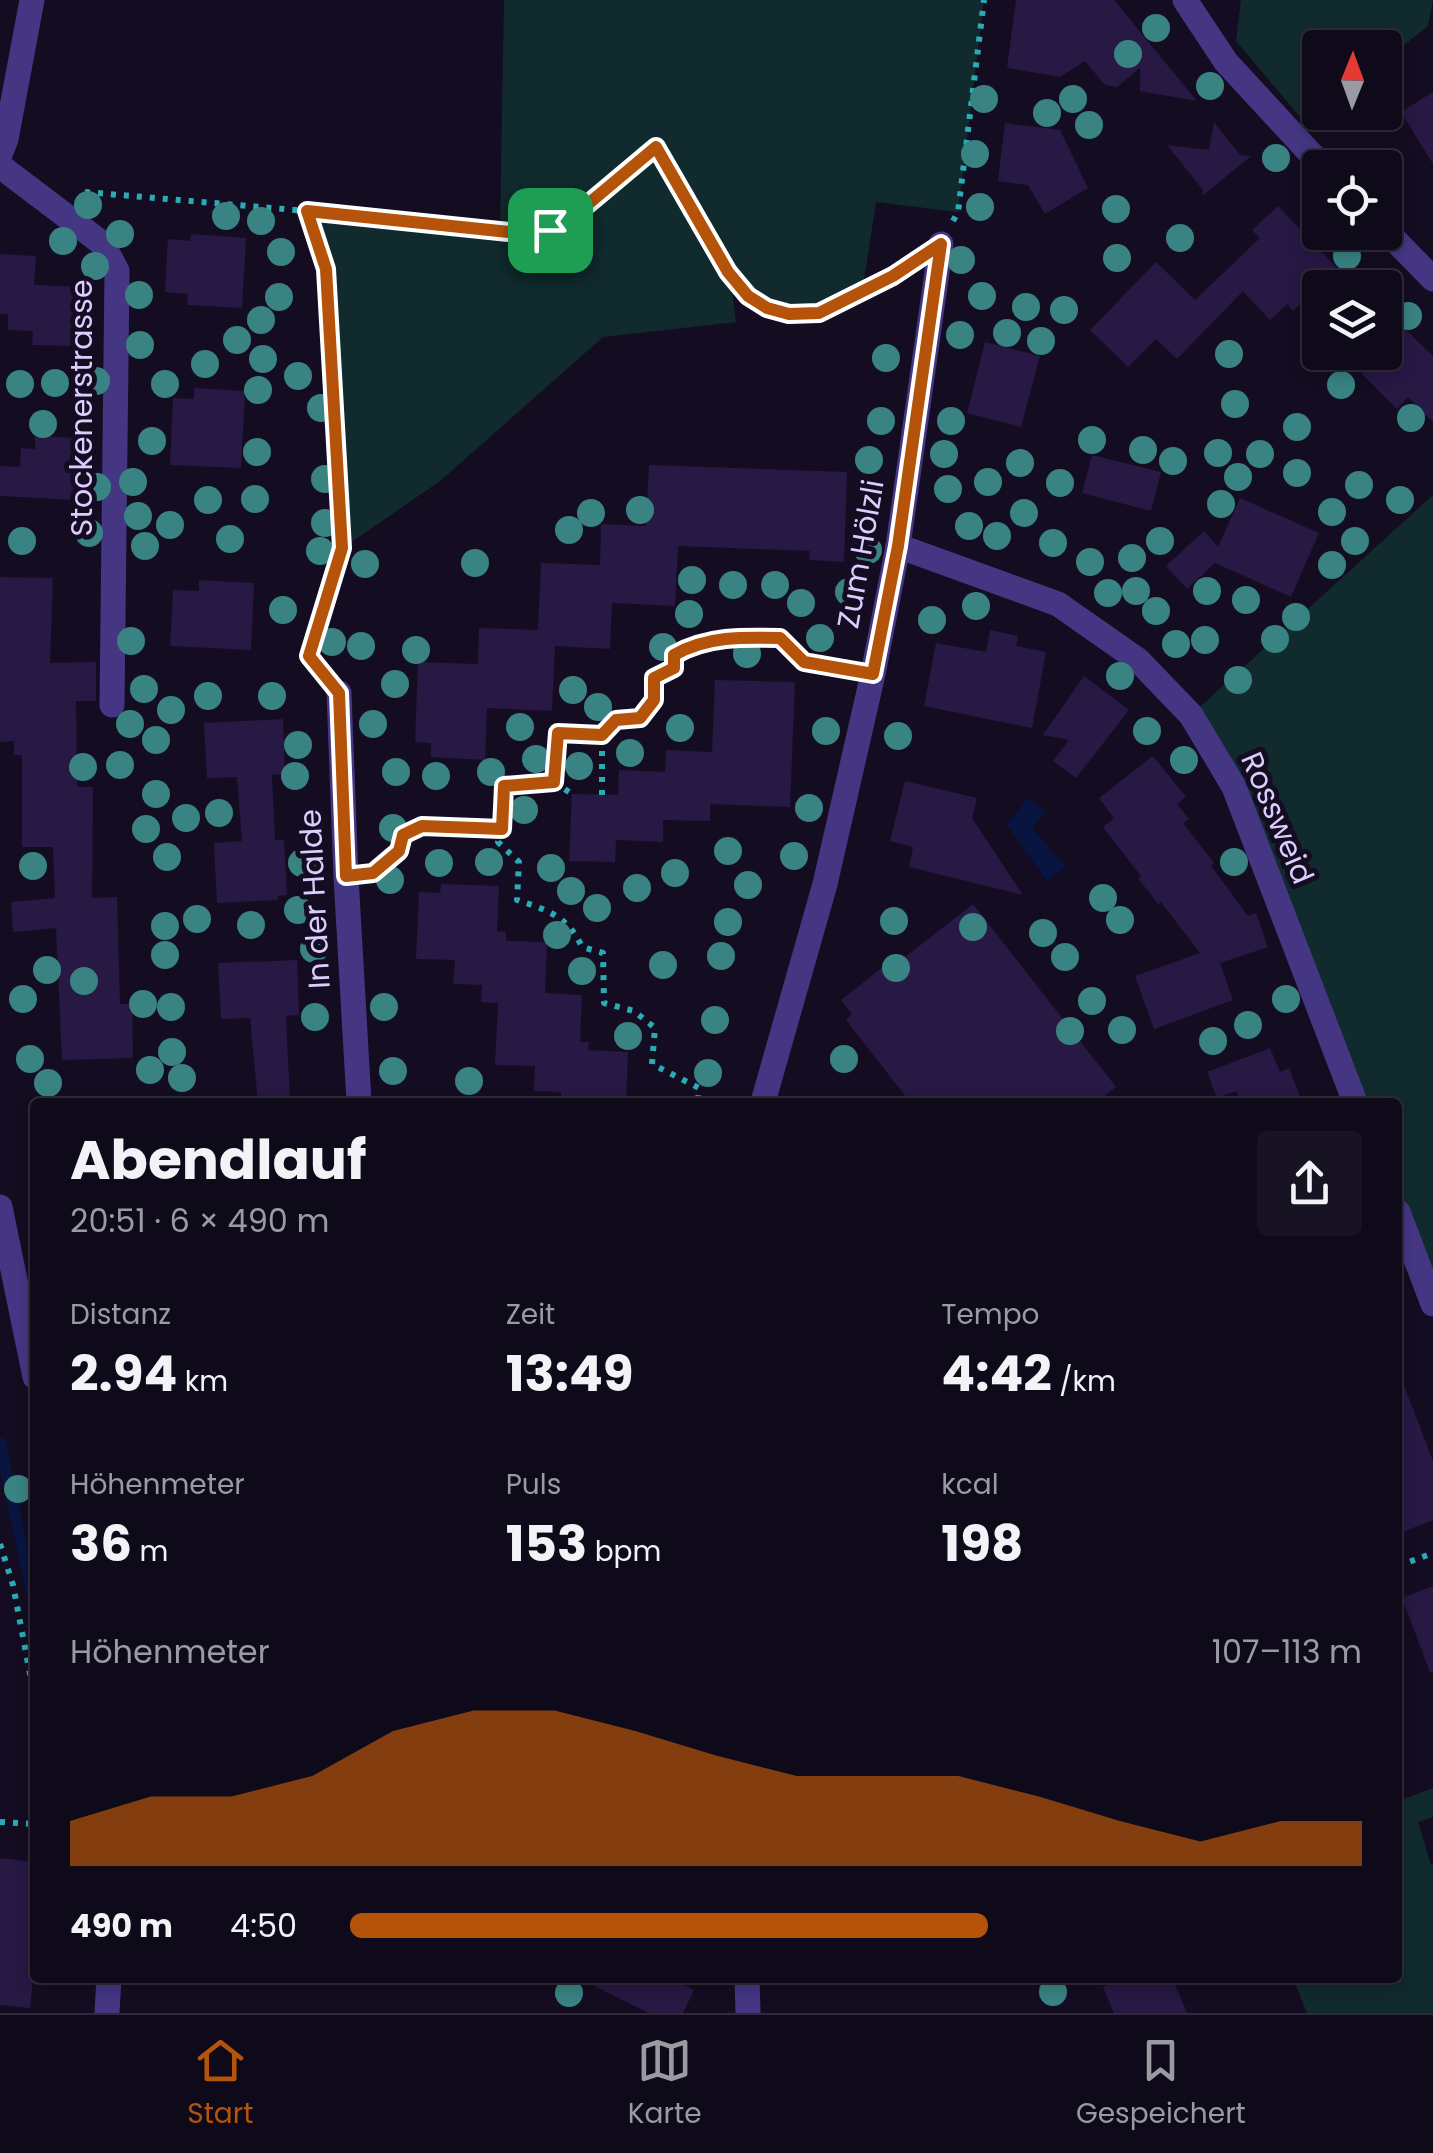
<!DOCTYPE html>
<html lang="de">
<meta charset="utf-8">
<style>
body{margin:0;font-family:Poppins,sans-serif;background:#181323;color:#f1f3f6;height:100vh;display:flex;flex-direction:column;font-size:38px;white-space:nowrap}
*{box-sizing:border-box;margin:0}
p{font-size:32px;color:#9b9aa2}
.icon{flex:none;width:55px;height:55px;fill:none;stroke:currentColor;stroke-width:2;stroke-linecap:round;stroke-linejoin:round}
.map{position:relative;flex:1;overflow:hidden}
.drawer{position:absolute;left:30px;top:1098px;width:1372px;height:885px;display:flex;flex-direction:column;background:#0f0a1a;border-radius:10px;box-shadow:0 5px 15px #0003,0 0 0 2px #2f2b39}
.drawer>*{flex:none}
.needle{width:65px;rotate:1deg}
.fabs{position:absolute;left:1302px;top:30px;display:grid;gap:20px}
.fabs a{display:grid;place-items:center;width:100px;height:100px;border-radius:10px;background:#0f0a1a;box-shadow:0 5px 15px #0003,0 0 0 2px #2f2b39;font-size:50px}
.pin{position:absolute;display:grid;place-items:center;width:85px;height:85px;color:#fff;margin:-42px;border-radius:20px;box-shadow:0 5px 15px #0006}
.round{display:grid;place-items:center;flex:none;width:105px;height:105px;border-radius:10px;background:#181323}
.head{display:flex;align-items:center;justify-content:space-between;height:170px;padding:0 40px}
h1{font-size:55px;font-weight:700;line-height:75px}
.metrics{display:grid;grid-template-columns:repeat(3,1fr);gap:15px;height:170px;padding:10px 40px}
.metrics div{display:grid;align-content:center}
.metrics b{font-size:50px;font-weight:700}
.metrics small{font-size:28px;font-weight:400}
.metrics p{font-size:28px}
.chart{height:280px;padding:20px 40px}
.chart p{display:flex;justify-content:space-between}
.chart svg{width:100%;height:180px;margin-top:10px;fill:#b45309;opacity:.7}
ul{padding:0 40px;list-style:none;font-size:32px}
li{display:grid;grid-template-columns:160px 120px 1fr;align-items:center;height:75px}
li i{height:25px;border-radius:12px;background:#b45309}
.tab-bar{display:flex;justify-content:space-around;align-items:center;height:140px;border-top:2px solid #2f2b39;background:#0f0a1a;font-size:28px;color:#9b9aa2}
.tab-bar a{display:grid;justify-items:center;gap:5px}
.tab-bar .on{color:#b45309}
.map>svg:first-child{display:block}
.green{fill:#102a2d}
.water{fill:#081540}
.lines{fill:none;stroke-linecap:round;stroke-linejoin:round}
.stream{stroke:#081540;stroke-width:11}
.building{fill:#271844}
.path{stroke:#2aacb7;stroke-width:6;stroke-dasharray:5 8;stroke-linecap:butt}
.minor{stroke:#443683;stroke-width:25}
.tertiary{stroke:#443683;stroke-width:25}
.tree{fill:#398383}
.route-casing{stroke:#fff;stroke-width:20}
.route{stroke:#b45309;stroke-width:12}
.labels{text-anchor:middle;stroke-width:10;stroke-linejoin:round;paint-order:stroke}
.street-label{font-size:30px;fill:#dbceff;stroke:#140d22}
</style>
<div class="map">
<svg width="1433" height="2013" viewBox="0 0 1433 2013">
<rect width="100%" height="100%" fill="#140d22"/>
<g class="green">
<path d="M504 0H984L958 212 876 202 862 293C848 299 833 310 818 313 788 320 758 306 738 286L732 290 736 322 603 337 440 481 343 548 327 269 307 211 500 231Z"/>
<polygon points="1241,0 1433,0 1428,26 1385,60 1385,48 1320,48 1320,111 1305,123 1236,41"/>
<polygon points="1433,495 1433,1304 1398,1212 1398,1102 1355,1102 1191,715"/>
<polygon points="1433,1788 1433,1817 1418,1822 1431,1865 1433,1865 1433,2013 1307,2013 1293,1978 1398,1978 1398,1801"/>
</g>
<polygon class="water" points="1028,798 1045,812 1032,828 1066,867 1047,881 1007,825"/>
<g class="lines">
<polyline class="stream" points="0,1443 35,1608"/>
</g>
<g class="building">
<polygon points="1016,0 1114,0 1197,101 1140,91 1140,68 1117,87 1105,85 1085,61 1060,77 1007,68"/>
<polygon points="1433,92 1433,164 1401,112"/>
<polygon points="1214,122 1240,155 1251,156 1202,196 1203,190 1167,145 1209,150"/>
<polygon points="1005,123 1060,130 1088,188 1045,214 1028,185 998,181"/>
<polygon points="1278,206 1337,268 1293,311 1287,304 1270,320 1243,291 1177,359 1156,339 1128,367 1090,330 1156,262 1195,300 1260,238 1252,230"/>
<polygon points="191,234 246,238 242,308 187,305 188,294 165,292 168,239 190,241"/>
<polygon points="0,254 36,256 34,285 80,287 78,346 32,345 33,331 8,330 8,314 0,314"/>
<polygon points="1385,313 1403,332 1405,329 1433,356 1433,422 1408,397 1397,409 1362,374 1385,352"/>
<polygon points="985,342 1040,356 1021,427 967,413"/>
<polygon points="194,388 245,391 241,468 170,465 173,398 194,399"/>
<polygon points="35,436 78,438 74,500 0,496 0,466 20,467 21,448 35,449"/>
<polygon points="1092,455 1161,472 1151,511 1082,493"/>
<polygon points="649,465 847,472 844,562 809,560 810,551 678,546 675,606 612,603 610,649 555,646 552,711 487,708 485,760 431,757 431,743 415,742 418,662 478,664 479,628 538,630 541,563 600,565 601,524 646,526"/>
<polygon points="1240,498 1319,533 1291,597 1215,563 1187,589 1166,566 1204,531 1218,547"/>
<polygon points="0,577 53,578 50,663 96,662 96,701 76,701 77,787 93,787 92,898 117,897 120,1004 132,1004 133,1058 62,1060 56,928 13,932 11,902 55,898 53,847 22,847 22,755 14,755 14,741 0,742"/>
<polygon points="199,580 254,583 251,650 170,646 173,590 199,591"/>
<polygon points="990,630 1018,636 1016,646 1046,652 1032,728 924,706 936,643 986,652"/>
<polygon points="1084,676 1129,710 1076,778 1053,761 1069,740 1043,735"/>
<polygon points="715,680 795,682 790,807 710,804 710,821 663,820 663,842 616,840 615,862 569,861 572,794 618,795 619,770 665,772 666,750 712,752"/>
<polygon points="283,719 285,774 272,775 275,840 284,840 287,895 278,896 278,900 217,903 214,843 242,841 237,777 207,778 204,723"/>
<polygon points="1153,756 1186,797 1177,804 1189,819 1183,823 1214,863 1211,866 1248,916 1256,913 1268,947 1220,963 1233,1000 1154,1029 1135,976 1200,953 1161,902 1158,904 1138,878 1141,876 1103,827 1114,818 1099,798"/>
<polygon points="905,781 977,798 972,818 1023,895 909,867 913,847 890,841"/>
<polygon points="441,884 499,886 497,931 506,932 506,941 547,942 545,993 582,995 580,1042 589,1042 588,1050 628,1052 626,1102 561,1102 561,1092 534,1091 535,1066 495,1065 498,1003 481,1002 482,985 453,984 455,960 416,959 419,892 440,893"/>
<polygon points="973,904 1116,1087 1096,1102 910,1102 846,1020 852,1014 841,1000 883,967 886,972"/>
<polygon points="297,960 299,1015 286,1016 290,1102 258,1102 250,1018 221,1019 218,963"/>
<polygon points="1270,1048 1280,1072 1289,1068 1302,1102 1241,1102 1236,1091 1217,1098 1207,1072"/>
<polygon points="1398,1375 1400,1375 1433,1461 1433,1520 1398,1534"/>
<polygon points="1433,1586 1433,1672 1430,1672 1402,1598"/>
<polygon points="0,1858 35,1862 35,1960 30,2008 0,2005"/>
<polygon points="579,1978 670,1978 694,1990 683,2013 649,2013"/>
<polygon points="1125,1978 1172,1978 1187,2013 1114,2013 1103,1987"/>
</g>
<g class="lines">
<g class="path">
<path d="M85 192 307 211 528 234 550 229 569 220 656 147 738 286C758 307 788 320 818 313 825 312 833 306 840 303 864 291 888 279 911 264"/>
<polyline points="307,211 327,269 343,548 309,655 322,671"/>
<polyline points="953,221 958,212 984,0"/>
<polyline points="554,782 572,794"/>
<polyline points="602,795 602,735"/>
<path d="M502 829 498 842 519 862 517 900C547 910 568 916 582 947L603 953 604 1003 634 1011 655 1028 652 1064 699 1088 698 1102"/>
<path d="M376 870 399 851 403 835 422 826 502 829 504 785 554 782 558 733 602 735 616 720 641 718 654 700V678L674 668 673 655C707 636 743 637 780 638L804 662 847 670"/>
<polyline points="0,1544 13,1585 35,1700"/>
<polyline points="1398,1566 1433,1553"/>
<polyline points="0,1822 35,1824"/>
</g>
<g class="minor">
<polyline points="1185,0 1226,62 1324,168"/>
<polyline points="0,154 6,139 32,0"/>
<polyline points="0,166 103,244 117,271 112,705"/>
<polyline points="1385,230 1433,279"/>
<polyline points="898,546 1058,604 1138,660 1191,715 1234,787 1355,1102"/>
<polyline points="339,693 346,877 359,1102"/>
<polyline points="763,1102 825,884 873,674 898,546 941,244"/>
<polyline points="1398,1212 1433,1304"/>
<polyline points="747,1978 748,2013"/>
</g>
<g class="tertiary">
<polyline points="0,1207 35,1377"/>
<polyline points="107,2013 109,1978"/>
</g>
</g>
<g class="tree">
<circle cx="1156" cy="28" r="14"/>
<circle cx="1128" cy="54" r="14"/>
<circle cx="1210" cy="86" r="14"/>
<circle cx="984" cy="99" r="14"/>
<circle cx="1073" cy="99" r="14"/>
<circle cx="1047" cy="113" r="14"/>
<circle cx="1089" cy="125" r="14"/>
<circle cx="975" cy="154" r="14"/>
<circle cx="1276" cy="158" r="14"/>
<circle cx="88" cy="205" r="14"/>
<circle cx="980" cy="207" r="14"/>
<circle cx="1116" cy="209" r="14"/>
<circle cx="226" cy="216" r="14"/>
<circle cx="261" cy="221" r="14"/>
<circle cx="120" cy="234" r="14"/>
<circle cx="1180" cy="238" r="14"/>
<circle cx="63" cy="241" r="14"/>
<circle cx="281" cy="252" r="14"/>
<circle cx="1347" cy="256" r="14"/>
<circle cx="1117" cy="258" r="14"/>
<circle cx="961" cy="260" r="14"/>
<circle cx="95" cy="266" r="14"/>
<circle cx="139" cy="295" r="14"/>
<circle cx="982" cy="296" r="14"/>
<circle cx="279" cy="297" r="14"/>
<circle cx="1026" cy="307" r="14"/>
<circle cx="1064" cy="310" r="14"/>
<circle cx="1408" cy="316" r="14"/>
<circle cx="261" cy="320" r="14"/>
<circle cx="1007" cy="333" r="14"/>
<circle cx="960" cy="335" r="14"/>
<circle cx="237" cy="340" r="14"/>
<circle cx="1041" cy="341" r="14"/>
<circle cx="140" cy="345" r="14"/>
<circle cx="1229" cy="354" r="14"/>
<circle cx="886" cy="358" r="14"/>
<circle cx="263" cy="359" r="14"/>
<circle cx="205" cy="364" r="14"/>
<circle cx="298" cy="376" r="14"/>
<circle cx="96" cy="381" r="14"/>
<circle cx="55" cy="383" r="14"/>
<circle cx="20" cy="384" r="14"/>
<circle cx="165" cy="384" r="14"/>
<circle cx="1341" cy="385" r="14"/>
<circle cx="258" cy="390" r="14"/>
<circle cx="1235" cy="404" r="14"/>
<circle cx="321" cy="408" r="14"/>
<circle cx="1411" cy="418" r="14"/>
<circle cx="881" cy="421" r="14"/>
<circle cx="951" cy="421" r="14"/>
<circle cx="43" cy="424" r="14"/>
<circle cx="1297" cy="427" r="14"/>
<circle cx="1092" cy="440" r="14"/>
<circle cx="152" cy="441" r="14"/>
<circle cx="1143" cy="450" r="14"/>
<circle cx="257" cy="452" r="14"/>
<circle cx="1218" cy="453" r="14"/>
<circle cx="944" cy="454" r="14"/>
<circle cx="1260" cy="454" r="14"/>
<circle cx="869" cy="460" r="14"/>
<circle cx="1173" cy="461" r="14"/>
<circle cx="1020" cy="463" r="14"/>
<circle cx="1297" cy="473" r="14"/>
<circle cx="1238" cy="477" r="14"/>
<circle cx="325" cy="479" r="14"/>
<circle cx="133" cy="482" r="14"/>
<circle cx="988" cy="482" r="14"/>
<circle cx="1060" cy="483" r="14"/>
<circle cx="1359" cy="485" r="14"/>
<circle cx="97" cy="487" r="14"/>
<circle cx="948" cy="489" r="14"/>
<circle cx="255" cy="499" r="14"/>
<circle cx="208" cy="500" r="14"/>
<circle cx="1400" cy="500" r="14"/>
<circle cx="1221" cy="504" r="14"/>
<circle cx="640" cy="510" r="14"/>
<circle cx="1332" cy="512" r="14"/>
<circle cx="591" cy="513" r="14"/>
<circle cx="1024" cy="513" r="14"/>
<circle cx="138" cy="516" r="14"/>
<circle cx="325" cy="523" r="14"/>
<circle cx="170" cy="525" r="14"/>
<circle cx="969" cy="526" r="14"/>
<circle cx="569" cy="530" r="14"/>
<circle cx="89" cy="533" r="14"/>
<circle cx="997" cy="536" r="14"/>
<circle cx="230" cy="539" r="14"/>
<circle cx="22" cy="541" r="14"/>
<circle cx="1160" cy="541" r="14"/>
<circle cx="1355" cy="541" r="14"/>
<circle cx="1053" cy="543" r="14"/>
<circle cx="145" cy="546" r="14"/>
<circle cx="868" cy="550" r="14"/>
<circle cx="320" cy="551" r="14"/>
<circle cx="1132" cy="558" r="14"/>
<circle cx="1090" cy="562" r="14"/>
<circle cx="475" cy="563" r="14"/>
<circle cx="365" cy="564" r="14"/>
<circle cx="1332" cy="565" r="14"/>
<circle cx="692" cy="580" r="14"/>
<circle cx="733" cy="585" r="14"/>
<circle cx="775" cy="585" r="14"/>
<circle cx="1136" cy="591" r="14"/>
<circle cx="1207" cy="591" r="14"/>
<circle cx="849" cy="592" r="14"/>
<circle cx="1108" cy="593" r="14"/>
<circle cx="1246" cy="600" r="14"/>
<circle cx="801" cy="603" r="14"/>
<circle cx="976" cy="606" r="14"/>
<circle cx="283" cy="610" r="14"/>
<circle cx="1156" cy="611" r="14"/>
<circle cx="689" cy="614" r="14"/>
<circle cx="1296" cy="617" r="14"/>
<circle cx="932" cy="620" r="14"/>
<circle cx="820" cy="638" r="14"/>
<circle cx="1275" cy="639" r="14"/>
<circle cx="1205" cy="640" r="14"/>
<circle cx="131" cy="641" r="14"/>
<circle cx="332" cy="642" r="14"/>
<circle cx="1176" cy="644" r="14"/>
<circle cx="361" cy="646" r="14"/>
<circle cx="663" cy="647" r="14"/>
<circle cx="416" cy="650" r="14"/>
<circle cx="747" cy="654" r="14"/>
<circle cx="1120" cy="676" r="14"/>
<circle cx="1238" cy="680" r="14"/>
<circle cx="395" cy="684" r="14"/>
<circle cx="144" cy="689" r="14"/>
<circle cx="573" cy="690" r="14"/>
<circle cx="208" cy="696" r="14"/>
<circle cx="272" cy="696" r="14"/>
<circle cx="598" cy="707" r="14"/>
<circle cx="171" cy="710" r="14"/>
<circle cx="130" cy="724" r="14"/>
<circle cx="373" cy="724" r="14"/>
<circle cx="520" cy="727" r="14"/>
<circle cx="680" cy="728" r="14"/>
<circle cx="826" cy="731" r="14"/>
<circle cx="1147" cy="731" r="14"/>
<circle cx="898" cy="736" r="14"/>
<circle cx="156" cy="740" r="14"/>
<circle cx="298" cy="745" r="14"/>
<circle cx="630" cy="753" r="14"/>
<circle cx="536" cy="759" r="14"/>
<circle cx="1184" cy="760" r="14"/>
<circle cx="120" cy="765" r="14"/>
<circle cx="579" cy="766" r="14"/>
<circle cx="83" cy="767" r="14"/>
<circle cx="396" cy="772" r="14"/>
<circle cx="491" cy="772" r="14"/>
<circle cx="295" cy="776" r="14"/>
<circle cx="436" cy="776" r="14"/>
<circle cx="156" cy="794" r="14"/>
<circle cx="809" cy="808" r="14"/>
<circle cx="524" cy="810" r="14"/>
<circle cx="219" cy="813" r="14"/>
<circle cx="186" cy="818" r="14"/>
<circle cx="393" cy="828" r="14"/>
<circle cx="146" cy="829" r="14"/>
<circle cx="728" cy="851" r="14"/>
<circle cx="794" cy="856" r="14"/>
<circle cx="167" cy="857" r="14"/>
<circle cx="489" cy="862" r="14"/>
<circle cx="1234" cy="862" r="14"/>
<circle cx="302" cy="863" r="14"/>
<circle cx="439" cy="863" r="14"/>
<circle cx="33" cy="866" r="14"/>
<circle cx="551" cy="868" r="14"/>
<circle cx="675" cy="873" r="14"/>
<circle cx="390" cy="880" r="14"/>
<circle cx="748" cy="885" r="14"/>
<circle cx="637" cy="888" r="14"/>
<circle cx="571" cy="891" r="14"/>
<circle cx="1103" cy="898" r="14"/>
<circle cx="597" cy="908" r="14"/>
<circle cx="298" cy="910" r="14"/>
<circle cx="197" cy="919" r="14"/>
<circle cx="1120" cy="920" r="14"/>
<circle cx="894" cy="921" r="14"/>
<circle cx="728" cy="922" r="14"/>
<circle cx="251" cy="925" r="14"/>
<circle cx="165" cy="926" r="14"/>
<circle cx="973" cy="927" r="14"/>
<circle cx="1043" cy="933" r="14"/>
<circle cx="557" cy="935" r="14"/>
<circle cx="314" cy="949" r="14"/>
<circle cx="165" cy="955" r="14"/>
<circle cx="721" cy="956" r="14"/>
<circle cx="1065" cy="957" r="14"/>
<circle cx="663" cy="965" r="14"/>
<circle cx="896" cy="968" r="14"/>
<circle cx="47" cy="970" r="14"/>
<circle cx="582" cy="971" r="14"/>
<circle cx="84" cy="981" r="14"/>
<circle cx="23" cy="999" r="14"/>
<circle cx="1286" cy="999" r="14"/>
<circle cx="1092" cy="1001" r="14"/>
<circle cx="143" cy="1004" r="14"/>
<circle cx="171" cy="1007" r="14"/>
<circle cx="384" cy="1007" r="14"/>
<circle cx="315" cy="1017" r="14"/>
<circle cx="715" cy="1020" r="14"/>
<circle cx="1248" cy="1025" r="14"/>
<circle cx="1122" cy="1030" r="14"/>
<circle cx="1070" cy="1031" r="14"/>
<circle cx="628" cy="1036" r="14"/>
<circle cx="1213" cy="1041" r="14"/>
<circle cx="172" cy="1052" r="14"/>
<circle cx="30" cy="1059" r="14"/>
<circle cx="844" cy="1059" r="14"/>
<circle cx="150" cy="1070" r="14"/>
<circle cx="393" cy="1071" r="14"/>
<circle cx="708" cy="1073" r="14"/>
<circle cx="182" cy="1078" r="14"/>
<circle cx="469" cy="1081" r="14"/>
<circle cx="48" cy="1083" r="14"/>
<circle cx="18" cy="1489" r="14"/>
<circle cx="1053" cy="1992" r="14"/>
<circle cx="569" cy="1993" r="14"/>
</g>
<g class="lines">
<defs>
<path id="route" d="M656 147 728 272 748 296 767 308 789 314 819 313 893 276 941 244 898 546 873 674 804 662 780 638C743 637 707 636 674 655V668L654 678V700L640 718 616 720 602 735 558 733 554 782 504 786 502 829 422 826 403 835 399 851 373 873 346 876 339 693 309 656 342 548 326 269 307 211 528 234 550 230 569 220Z"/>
</defs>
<use href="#route" class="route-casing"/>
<use href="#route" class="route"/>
</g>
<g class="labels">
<g class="street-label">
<text transform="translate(82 408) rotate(-90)" y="10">Stockenerstrasse</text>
<text transform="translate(861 554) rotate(-80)" y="10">Zum Hölzli</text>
<text transform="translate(1277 818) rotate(67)" y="10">Rossweid</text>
<text transform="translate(315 899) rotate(-93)" y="10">In der Halde</text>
</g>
</g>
</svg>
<div class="fabs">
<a><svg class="needle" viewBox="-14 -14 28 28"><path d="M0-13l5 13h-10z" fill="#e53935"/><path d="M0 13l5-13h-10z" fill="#9b9aa2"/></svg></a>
<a><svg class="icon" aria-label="locate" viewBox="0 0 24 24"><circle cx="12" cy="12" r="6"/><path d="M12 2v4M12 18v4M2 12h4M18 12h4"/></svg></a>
<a><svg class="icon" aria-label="layers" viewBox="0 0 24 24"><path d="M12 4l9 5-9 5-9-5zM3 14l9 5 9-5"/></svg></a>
</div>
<div class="pin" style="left:550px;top:230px;background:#1e9e55"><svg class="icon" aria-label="arrive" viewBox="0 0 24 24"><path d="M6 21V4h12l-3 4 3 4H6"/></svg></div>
<section class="drawer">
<div class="head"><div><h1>Abendlauf</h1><p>20:51 · 6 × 490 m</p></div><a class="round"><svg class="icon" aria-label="share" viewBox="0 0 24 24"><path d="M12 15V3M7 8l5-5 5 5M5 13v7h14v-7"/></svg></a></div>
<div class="metrics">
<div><p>Distanz</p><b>2.94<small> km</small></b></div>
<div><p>Zeit</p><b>13:49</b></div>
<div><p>Tempo</p><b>4:42<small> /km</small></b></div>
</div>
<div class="metrics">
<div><p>Höhenmeter</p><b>36<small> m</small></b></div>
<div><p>Puls</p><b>153<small> bpm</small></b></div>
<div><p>kcal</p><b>198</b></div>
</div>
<div class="chart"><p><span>Höhenmeter</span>107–113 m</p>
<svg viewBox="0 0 160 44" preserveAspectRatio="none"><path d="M0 44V33L10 27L20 27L30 22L40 11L50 6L60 6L70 11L80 17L90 22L100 22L110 22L120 27L130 33L140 38L150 33L160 33V44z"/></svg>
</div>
<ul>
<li><b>490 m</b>4:50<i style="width:63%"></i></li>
</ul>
</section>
</div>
<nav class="tab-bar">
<a class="on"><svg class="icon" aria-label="home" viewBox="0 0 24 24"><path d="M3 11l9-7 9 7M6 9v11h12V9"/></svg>Start</a>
<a><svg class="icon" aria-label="map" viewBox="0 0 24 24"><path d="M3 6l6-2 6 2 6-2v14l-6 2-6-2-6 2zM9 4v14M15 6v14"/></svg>Karte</a>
<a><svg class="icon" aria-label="saved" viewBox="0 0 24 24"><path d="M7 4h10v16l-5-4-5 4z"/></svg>Gespeichert</a>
</nav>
